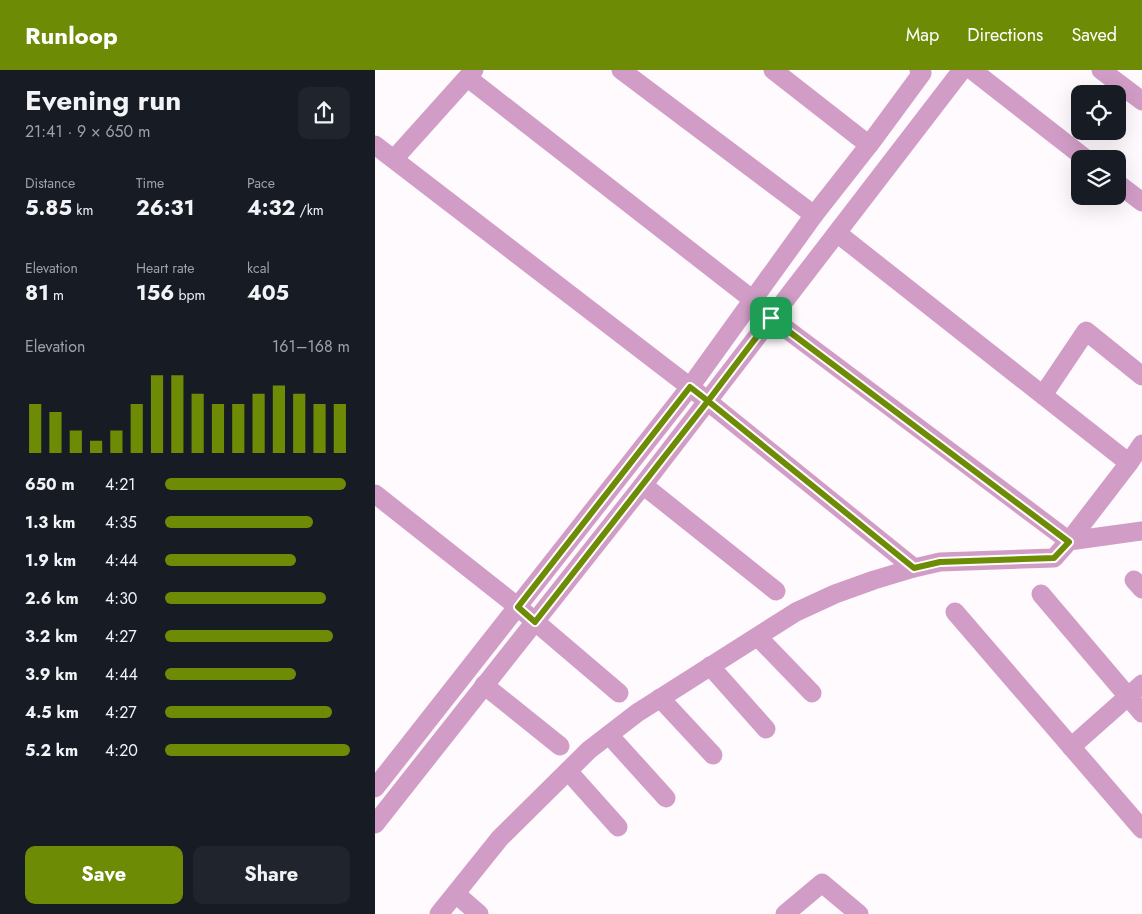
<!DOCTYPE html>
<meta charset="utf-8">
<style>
body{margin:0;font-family:Jost,sans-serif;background:#20242c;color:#f1f3f6;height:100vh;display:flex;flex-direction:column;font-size:19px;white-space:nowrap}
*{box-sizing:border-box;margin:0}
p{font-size:16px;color:#9ea1a6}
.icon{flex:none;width:28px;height:28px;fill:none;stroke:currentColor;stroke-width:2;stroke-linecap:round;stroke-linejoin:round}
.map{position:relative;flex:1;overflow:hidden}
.sheet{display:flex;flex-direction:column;background:#171b24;width:375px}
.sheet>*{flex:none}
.tools{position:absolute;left:696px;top:15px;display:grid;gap:10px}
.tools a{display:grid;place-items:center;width:55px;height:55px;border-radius:10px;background:#171b24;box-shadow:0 5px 20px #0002;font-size:25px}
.pin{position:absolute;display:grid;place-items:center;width:42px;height:42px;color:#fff;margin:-21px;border-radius:10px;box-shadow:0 2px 8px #0006}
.round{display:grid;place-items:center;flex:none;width:52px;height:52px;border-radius:10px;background:#20242c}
.head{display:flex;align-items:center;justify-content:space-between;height:85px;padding:0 25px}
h1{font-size:28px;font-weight:700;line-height:38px}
.figures{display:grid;grid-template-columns:repeat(3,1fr);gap:8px;height:85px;padding:5px 25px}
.figures div{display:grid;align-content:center}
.figures b{font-size:21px;font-weight:700}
.figures small{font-size:14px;font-weight:400}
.figures p{font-size:14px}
.chart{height:140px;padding:10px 25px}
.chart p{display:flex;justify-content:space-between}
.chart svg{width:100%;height:90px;margin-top:5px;stroke:#6e8b06;stroke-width:6}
.action{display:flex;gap:10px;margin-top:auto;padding:10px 25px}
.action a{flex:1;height:58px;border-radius:10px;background:#6e8b06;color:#fff;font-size:20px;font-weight:700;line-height:58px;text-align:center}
.action a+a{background:#20242c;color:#f1f3f6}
ul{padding:0 25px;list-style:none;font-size:16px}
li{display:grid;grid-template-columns:80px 60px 1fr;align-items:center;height:38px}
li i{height:12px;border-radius:6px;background:#6e8b06}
header{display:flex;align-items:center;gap:30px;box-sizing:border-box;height:70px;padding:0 25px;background:#6e8b06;color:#fff}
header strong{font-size:24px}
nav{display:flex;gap:28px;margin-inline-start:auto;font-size:18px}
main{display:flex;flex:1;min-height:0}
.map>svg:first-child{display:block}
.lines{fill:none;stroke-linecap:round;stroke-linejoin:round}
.minor{stroke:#d19dc7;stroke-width:19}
.route-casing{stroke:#fff;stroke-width:10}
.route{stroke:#6e8b06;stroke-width:6}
</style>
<header>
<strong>Runloop</strong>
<nav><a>Map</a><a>Directions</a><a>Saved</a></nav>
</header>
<main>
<section class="sheet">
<div class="head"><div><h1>Evening run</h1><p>21:41 · 9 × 650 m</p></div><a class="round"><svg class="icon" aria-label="share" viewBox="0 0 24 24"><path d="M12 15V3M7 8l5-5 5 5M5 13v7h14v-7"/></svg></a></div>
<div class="figures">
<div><p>Distance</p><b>5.85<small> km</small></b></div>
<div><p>Time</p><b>26:31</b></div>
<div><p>Pace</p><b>4:32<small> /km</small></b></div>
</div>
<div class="figures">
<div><p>Elevation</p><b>81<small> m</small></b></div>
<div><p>Heart rate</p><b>156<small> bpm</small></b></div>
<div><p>kcal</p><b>405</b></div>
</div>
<div class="chart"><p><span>Elevation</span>161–168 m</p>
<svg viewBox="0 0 160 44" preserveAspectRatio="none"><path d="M5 44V20M15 44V24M25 44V33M35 44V38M45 44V33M55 44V20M65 44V6M75 44V6M85 44V15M95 44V20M105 44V20M115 44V15M125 44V11M135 44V15M145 44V20M155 44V20"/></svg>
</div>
<ul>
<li><b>650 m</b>4:21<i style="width:98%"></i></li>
<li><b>1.3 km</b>4:35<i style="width:80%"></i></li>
<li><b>1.9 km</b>4:44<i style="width:71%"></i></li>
<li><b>2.6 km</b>4:30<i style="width:87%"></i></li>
<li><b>3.2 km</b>4:27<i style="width:91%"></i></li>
<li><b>3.9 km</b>4:44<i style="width:71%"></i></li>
<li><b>4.5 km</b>4:27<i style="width:90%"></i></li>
<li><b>5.2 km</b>4:20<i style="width:100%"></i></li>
</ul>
<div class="action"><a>Save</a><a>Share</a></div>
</section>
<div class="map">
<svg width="767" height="844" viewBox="0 0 767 844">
<rect width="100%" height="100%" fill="#fefafd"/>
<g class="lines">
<g class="minor">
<polyline points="246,0 439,145"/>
<polyline points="398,0 494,75"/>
<polyline points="597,0 711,89"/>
<polyline points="726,0 767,31"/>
<polyline points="93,8 378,230"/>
<polyline points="0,75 315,317 539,498"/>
<polyline points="19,89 99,0"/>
<polyline points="742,113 767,132"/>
<polyline points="394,246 694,471 754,393 462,163"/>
<polyline points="668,325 711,261 767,306"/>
<polyline points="754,393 767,374"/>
<polyline points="268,415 401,521"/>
<polyline points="0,424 143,537 244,623"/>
<polyline points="759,510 767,519"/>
<polyline points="666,524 767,643"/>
<polyline points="580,542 767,759"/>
<polyline points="383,567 437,623"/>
<polyline points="335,596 391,659"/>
<polyline points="109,615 185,676"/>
<polyline points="285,628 338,685"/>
<polyline points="234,665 291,728"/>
<polyline points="696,677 767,614"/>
<polyline points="193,701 243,757"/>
<polyline points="0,718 315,317 439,145 494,75 547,3 544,0"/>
<polyline points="0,754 268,415 587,0"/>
<polyline points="81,824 104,844"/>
<polyline points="64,844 125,768 214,680 262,643 421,542 460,524 499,510 539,498 565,492 679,488 694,471 767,461"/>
<polyline points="410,844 447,813 484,844"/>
</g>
</g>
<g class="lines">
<defs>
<polyline id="route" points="396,248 333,331 315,317 143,537 160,552 333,331 539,498 565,492 679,488 694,472 396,248"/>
</defs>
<use href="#route" class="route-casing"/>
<use href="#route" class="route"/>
</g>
</svg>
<div class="tools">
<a><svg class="icon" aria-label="locate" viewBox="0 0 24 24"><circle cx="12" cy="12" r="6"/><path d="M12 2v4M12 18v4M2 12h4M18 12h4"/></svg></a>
<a><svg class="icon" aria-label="layers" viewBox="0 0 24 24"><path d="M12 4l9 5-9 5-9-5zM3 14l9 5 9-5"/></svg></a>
</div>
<div class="pin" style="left:396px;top:248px;background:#1e9e55"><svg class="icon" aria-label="arrive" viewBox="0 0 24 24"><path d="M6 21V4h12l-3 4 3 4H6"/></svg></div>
</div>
</main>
